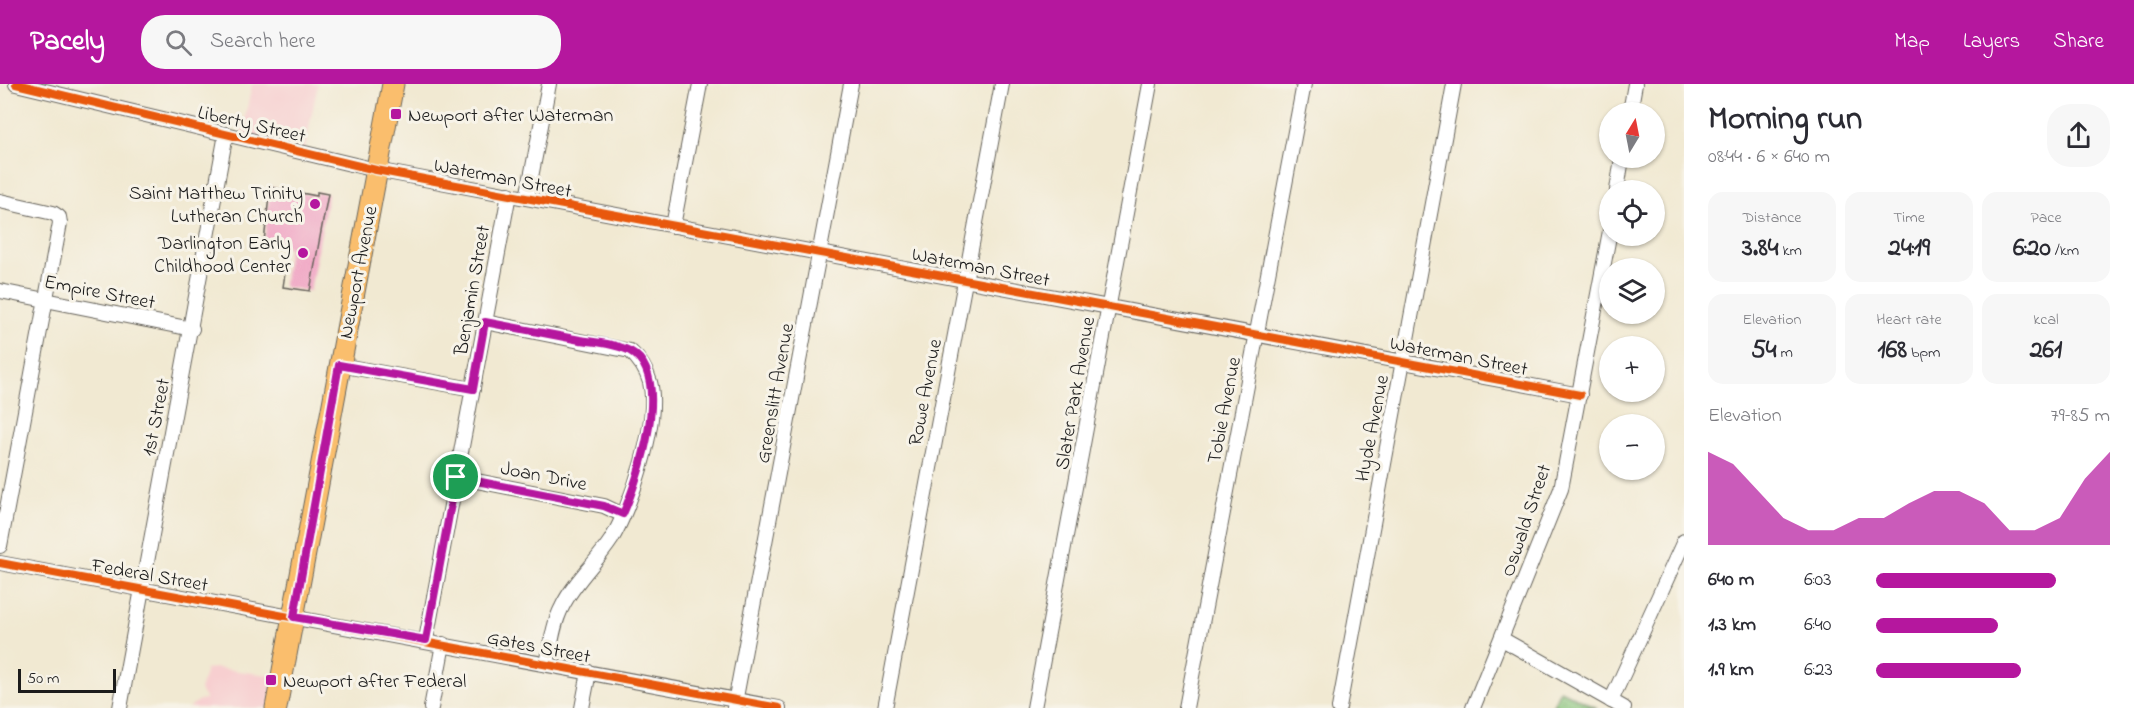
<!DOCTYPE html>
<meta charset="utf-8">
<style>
body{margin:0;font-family:"Indie Flower",sans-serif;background:#f7f7f7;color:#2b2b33;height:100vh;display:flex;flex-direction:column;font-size:22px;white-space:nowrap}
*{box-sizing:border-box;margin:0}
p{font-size:20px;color:#7c7c81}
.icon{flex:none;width:33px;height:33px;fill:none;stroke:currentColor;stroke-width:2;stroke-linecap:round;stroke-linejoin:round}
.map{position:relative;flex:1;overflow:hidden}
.side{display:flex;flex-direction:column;background:#fff;width:450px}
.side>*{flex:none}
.needle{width:39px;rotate:10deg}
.controls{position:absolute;left:1599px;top:18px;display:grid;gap:12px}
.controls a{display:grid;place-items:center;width:66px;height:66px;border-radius:50%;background:#fff;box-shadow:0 2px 4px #0004;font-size:30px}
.scale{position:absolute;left:18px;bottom:15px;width:98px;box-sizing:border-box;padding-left:6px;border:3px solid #1c1c1c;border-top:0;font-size:16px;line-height:21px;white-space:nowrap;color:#1c1c1c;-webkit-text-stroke:4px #f7f3e8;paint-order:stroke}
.pin{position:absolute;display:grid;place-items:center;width:51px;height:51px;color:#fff;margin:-26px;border:3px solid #fff;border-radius:50%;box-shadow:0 2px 6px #0007}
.round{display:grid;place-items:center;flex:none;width:63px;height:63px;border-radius:24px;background:#f7f7f7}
.head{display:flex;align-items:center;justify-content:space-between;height:102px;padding:0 24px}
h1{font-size:33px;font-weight:700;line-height:45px}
.figures{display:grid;grid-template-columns:repeat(3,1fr);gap:9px;height:102px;padding:6px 24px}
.figures div{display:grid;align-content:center;border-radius:15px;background:#f7f7f7;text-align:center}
.figures b{font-size:26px;font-weight:700}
.figures small{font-size:16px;font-weight:400}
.figures p{font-size:16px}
.chart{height:168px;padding:12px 24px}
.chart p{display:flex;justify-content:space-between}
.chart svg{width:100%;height:108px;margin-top:6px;fill:#b5179e;opacity:.7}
ul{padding:0 24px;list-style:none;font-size:20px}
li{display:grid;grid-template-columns:96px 72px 1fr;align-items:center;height:45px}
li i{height:15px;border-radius:8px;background:#b5179e}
header{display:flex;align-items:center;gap:36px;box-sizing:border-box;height:84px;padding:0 30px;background:#b5179e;color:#fff}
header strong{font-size:28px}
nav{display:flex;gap:33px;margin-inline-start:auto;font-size:21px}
.search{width:420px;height:54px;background:#f7f7f7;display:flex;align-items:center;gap:15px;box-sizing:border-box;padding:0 21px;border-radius:24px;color:#7c7c81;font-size:22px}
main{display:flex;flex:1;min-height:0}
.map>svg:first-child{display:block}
.built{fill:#f7cfd0}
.park{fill:url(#park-dots);stroke:#52704c;stroke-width:1.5}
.building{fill:#f0a6c4}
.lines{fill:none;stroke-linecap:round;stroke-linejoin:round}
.minor-casing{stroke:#67645c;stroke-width:16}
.primary-casing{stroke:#67645c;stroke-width:23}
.minor{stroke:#fff;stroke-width:14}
.primary{stroke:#fabe6d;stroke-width:21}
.cycleway-casing{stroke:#f7f3e8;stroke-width:11}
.cycleway{stroke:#e8590c;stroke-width:8}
.route-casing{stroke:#fff;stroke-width:12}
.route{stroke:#b5179e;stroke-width:8}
.poi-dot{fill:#b5179e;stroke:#f7f3e8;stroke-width:2}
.labels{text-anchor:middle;stroke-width:6;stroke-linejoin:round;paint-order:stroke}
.poi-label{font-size:20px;fill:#1c1c1c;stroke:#f7f3e8;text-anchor:start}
.street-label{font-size:20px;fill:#1c1c1c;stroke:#f7f3e8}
</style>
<header>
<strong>Pacely</strong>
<div class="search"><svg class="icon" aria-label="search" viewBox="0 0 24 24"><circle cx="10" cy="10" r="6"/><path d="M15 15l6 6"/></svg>Search here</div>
<nav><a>Map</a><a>Layers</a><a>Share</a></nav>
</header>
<main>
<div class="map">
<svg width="1684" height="624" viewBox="0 0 1684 624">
<defs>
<pattern id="park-dots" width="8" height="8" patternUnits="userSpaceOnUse" patternTransform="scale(1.5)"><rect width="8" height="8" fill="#88c57b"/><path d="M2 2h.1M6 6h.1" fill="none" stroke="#75a96a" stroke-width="1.8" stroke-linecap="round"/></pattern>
</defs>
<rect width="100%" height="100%" fill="#f7f3e8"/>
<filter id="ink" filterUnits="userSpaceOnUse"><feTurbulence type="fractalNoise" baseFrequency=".0167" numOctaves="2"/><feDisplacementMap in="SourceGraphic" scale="12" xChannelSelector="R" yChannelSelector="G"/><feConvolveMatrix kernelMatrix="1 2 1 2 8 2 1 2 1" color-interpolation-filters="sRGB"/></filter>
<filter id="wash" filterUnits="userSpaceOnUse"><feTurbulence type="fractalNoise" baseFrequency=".008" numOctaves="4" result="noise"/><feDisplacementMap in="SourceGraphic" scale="24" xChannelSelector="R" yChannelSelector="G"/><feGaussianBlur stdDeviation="1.35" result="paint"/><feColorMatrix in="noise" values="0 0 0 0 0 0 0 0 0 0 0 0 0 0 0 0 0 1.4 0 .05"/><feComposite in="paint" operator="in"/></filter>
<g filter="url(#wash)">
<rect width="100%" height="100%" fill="#f1e9d2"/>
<g class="built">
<polygon points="252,0 318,0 303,73 240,58"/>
<polygon points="216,584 282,593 277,624 189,624 198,617 206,616 200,606 206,585"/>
</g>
<polygon class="park" points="1560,606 1597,624 1552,624"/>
<g id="blocks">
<polygon class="building" points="270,103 317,112 317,108 328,110 310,207 283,203 289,163 264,158"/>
</g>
</g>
<g filter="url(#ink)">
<use href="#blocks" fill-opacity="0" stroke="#67645c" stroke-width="1.5"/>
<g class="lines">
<defs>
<g id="minor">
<polyline points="16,0 376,86 1580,311"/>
<polyline points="1630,28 1635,0"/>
<polyline points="1617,106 1622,74"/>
<polyline points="527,114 549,0"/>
<polyline points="0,117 53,129 59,133 60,139 0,462"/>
<polyline points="673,142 700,0"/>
<polyline points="0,207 192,245"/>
<path d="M485 238 630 267C640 276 646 285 650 298 660 336 631 423 611 456 596 479 574 498 562 523 553 540 551 561 547 580"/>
<polyline points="339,281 473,305"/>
<polyline points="456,393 604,422 623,431"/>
<polyline points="0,479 779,624"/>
<polyline points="1502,555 1624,624"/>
<polyline points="426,556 509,110"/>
<polyline points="1611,617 1684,457"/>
<polyline points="120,624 226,50"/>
<polyline points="431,624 443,560"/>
<polyline points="582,624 589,588"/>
<polyline points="734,624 851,0"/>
<polyline points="885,624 1002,0"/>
<polyline points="1034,624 1150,0"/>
<polyline points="1186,624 1304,0"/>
<polyline points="1339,624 1454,0"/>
<polyline points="1473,624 1561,405 1610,147"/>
</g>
<polyline id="primary" points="276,624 393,0"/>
</defs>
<use href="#minor" class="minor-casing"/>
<use href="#primary" class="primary-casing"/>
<use href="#minor" class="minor"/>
<use href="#primary" class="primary"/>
<defs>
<g id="cycleway">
<polyline points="16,0 376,86 1580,311"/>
<polyline points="0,479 779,624"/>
</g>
</defs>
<use href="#cycleway" class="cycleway-casing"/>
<use href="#cycleway" class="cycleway"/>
</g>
</g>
<g class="lines" filter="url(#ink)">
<defs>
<path id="route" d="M485 238C517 244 549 250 580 256 596 258 615 260 630 267 674 291 638 396 623 430L604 422 456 393 426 556 294 533 339 281 473 305Z"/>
</defs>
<use href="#route" class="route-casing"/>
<use href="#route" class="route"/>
</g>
<g class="poi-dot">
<rect x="390" y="24" width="12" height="12" rx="3"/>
<circle cx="315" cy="120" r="6"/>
<circle cx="303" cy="169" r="6"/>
<rect x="265" y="590" width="12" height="12" rx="3"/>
</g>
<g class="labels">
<g class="poi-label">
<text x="408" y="37">Newport after Waterman</text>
<text x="303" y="115" text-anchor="end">Saint Matthew Trinity<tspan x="303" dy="23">Lutheran Church</tspan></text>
<text x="291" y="165" text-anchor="end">Darlington Early<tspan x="291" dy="23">Childhood Center</tspan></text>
<text x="283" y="603">Newport after Federal</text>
</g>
<g class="street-label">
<text transform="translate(252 39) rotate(13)" y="7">Liberty Street</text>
<text transform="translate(503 93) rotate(11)" y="7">Waterman Street</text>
<text transform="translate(981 182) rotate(11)" y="7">Waterman Street</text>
<text transform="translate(357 188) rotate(-79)" y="7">Newport Avenue</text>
<text transform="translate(471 206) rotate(-80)" y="7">Benjamin Street</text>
<text transform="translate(100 207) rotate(11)" y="7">Empire Street</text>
<text transform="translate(1459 271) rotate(11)" y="7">Waterman Street</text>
<text transform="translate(924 308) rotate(-79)" y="7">Rowe Avenue</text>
<text transform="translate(774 309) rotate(-80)" y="7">Greenslitt Avenue</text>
<text transform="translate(1074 309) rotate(-80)" y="7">Slater Park Avenue</text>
<text transform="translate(1223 326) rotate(-79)" y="7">Tobie Avenue</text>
<text transform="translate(155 333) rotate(-79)" y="7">1st Street</text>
<text transform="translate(1371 344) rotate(-79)" y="7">Hyde Avenue</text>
<text transform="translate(544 391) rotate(11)" y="7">Joan Drive</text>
<text transform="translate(1525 436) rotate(-71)" y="7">Oswald Street</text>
<text transform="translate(150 490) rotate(10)" y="7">Federal Street</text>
<text transform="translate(539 562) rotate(11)" y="7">Gates Street</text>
</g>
</g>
</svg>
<div class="controls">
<a><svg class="needle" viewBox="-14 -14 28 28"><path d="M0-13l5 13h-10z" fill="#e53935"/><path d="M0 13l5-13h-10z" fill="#7c7c81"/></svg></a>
<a><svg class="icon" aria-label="locate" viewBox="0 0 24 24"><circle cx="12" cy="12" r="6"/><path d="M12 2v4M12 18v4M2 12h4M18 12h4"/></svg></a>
<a><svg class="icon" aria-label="layers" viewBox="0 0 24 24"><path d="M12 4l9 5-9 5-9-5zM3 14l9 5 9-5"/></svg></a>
<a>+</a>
<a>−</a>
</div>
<div class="scale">50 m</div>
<div class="pin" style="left:456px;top:393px;background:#1e9e55"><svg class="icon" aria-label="arrive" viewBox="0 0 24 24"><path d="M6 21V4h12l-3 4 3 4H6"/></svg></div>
</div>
<section class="side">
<div class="head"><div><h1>Morning run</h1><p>08:44 · 6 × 640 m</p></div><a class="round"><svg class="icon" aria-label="share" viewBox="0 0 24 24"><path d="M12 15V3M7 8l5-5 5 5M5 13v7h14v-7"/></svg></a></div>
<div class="figures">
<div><p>Distance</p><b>3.84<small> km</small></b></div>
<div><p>Time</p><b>24:19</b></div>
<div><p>Pace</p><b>6:20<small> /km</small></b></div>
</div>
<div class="figures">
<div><p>Elevation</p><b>54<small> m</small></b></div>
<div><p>Heart rate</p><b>168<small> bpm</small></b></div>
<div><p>kcal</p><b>261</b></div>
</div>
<div class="chart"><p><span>Elevation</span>79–85 m</p>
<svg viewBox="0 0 160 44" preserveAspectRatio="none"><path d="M0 44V6L10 11L20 22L30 33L40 38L50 38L60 33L70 33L80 27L90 22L100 22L110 27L120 38L130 38L140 33L150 17L160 6V44z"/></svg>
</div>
<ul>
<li><b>640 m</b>6:03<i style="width:77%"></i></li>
<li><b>1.3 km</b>6:40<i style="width:52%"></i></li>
<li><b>1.9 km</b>6:23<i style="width:62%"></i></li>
</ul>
</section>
</main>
